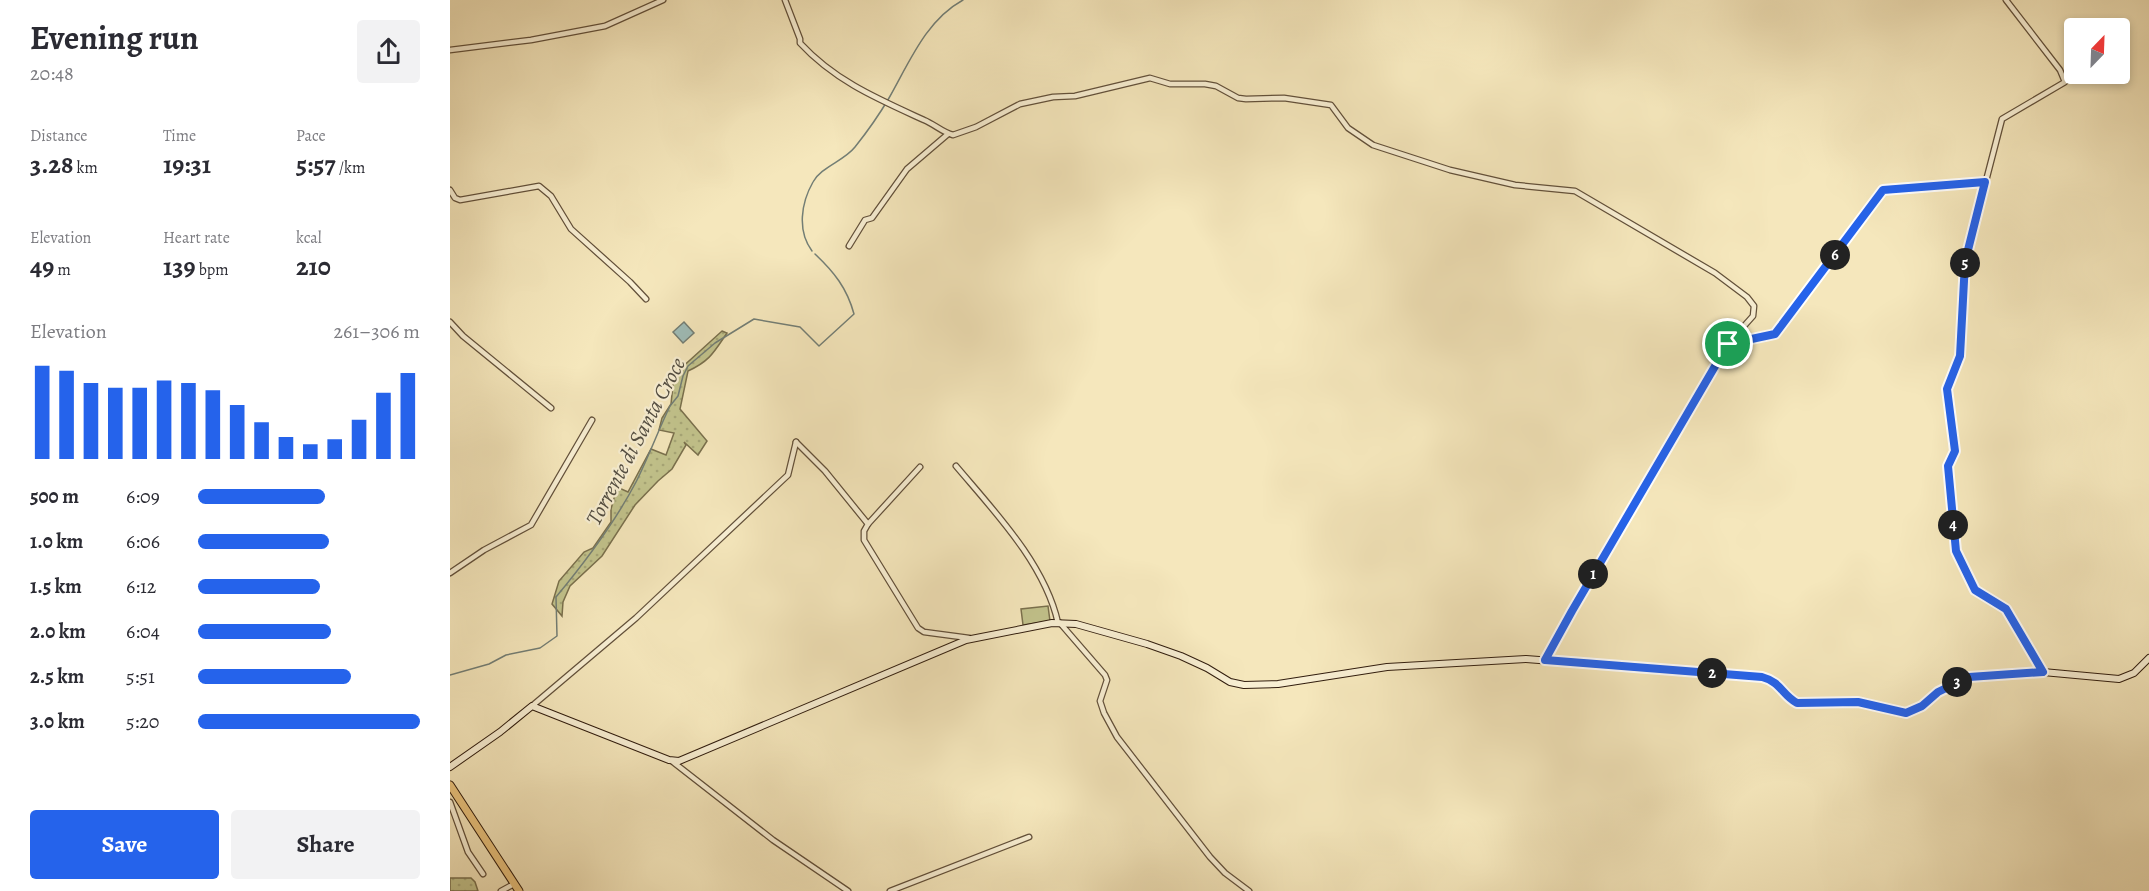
<!DOCTYPE html>
<meta charset="utf-8">
<style>
body{margin:0;font-family:Alegreya,serif;background:#f2f2f3;color:#2b2b33;height:100vh;display:flex;flex-direction:column;font-size:22px;white-space:nowrap}
*{box-sizing:border-box;margin:0}
p{font-size:20px;color:#7c7c81}
.icon{flex:none;width:33px;height:33px;fill:none;stroke:currentColor;stroke-width:2;stroke-linecap:round;stroke-linejoin:round}
.map{position:relative;flex:1;overflow:hidden}
.side{display:flex;flex-direction:column;background:#fff;width:450px}
.side>*{flex:none}
.needle{width:39px;rotate:23deg}
.buttons{position:absolute;left:1614px;top:18px;display:grid;gap:12px}
.buttons a{display:grid;place-items:center;width:66px;height:66px;border-radius:6px;background:#fff;box-shadow:0 3px 9px #0003;font-size:30px}
.pin{position:absolute;display:grid;place-items:center;width:51px;height:51px;color:#fff;margin:-26px;border:3px solid #fff;border-radius:50%;box-shadow:0 2px 6px #0007}
.km{position:absolute;width:30px;height:30px;margin:-15px;border-radius:50%;background:#222;color:#fff;font-size:16px;line-height:30px;text-align:center}
.round{display:grid;place-items:center;flex:none;width:63px;height:63px;border-radius:6px;background:#f2f2f3}
.overview{display:flex;align-items:center;justify-content:space-between;height:102px;padding:0 30px}
h1{font-size:33px;font-weight:700;line-height:45px}
.stats{display:grid;grid-template-columns:repeat(3,1fr);gap:9px;height:102px;padding:6px 30px}
.stats div{display:grid;align-content:center}
.stats b{font-size:26px;font-weight:700}
.stats small{font-size:16px;font-weight:400}
.stats p{font-size:16px}
.chart{height:168px;padding:12px 30px}
.chart p{display:flex;justify-content:space-between}
.chart svg{width:100%;height:108px;margin-top:6px;stroke:#2563eb;stroke-width:6}
.cta{display:flex;gap:12px;margin-top:auto;padding:12px 30px}
.cta a{flex:1;height:69px;border-radius:6px;background:#2563eb;color:#fff;font-size:24px;font-weight:700;line-height:69px;text-align:center}
.cta a+a{background:#f2f2f3;color:#2b2b33}
ul{padding:0 30px;list-style:none;font-size:20px}
li{display:grid;grid-template-columns:96px 72px 1fr;align-items:center;height:45px}
li i{height:15px;border-radius:8px;background:#2563eb}
main{display:flex;flex:1;min-height:0}
.map>svg:first-child{display:block}
.grass{fill:url(#grass-dots);stroke:#7a704d;stroke-width:1.5}
.garden{fill:#c2c38c;stroke:#7a704d;stroke-width:1.5}
.water{fill:#9fbeba;stroke:#737e75;stroke-width:1.5}
.lines{fill:none;stroke-linecap:round;stroke-linejoin:round}
.stream{stroke:#737e75;stroke-width:1.5}
.street-casing{stroke:#62503a;stroke-width:7}
.secondary-casing{stroke:#311d0e;stroke-width:8}
.primary-casing{stroke:#311d0e;stroke-width:9}
.street{stroke:#f8efd3;stroke-width:4.5}
.secondary{stroke:#f8efd3;stroke-width:6}
.primary{stroke:#eac47e;stroke-width:7}
.route-casing{stroke:#fff;stroke-width:12}
.route{stroke:#2563eb;stroke-width:8}
.labels{text-anchor:middle;stroke-width:4.5;stroke-linejoin:round;paint-order:stroke}
.water-label{font-size:22px;font-style:italic;fill:#524d42;stroke:#f8efd3}
</style>
<main>
<section class="side">
<div class="overview"><div><h1>Evening run</h1><p>20:48</p></div><a class="round"><svg class="icon" aria-label="share" viewBox="0 0 24 24"><path d="M12 15V3M7 8l5-5 5 5M5 13v7h14v-7"/></svg></a></div>
<div class="stats">
<div><p>Distance</p><b>3.28<small> km</small></b></div>
<div><p>Time</p><b>19:31</b></div>
<div><p>Pace</p><b>5:57<small> /km</small></b></div>
</div>
<div class="stats">
<div><p>Elevation</p><b>49<small> m</small></b></div>
<div><p>Heart rate</p><b>139<small> bpm</small></b></div>
<div><p>kcal</p><b>210</b></div>
</div>
<div class="chart"><p><span>Elevation</span>261–306 m</p>
<svg viewBox="0 0 160 44" preserveAspectRatio="none"><path d="M5 44V6M15 44V8M25 44V13M35 44V15M45 44V15M55 44V12M65 44V13M75 44V16M85 44V22M95 44V29M105 44V35M115 44V38M125 44V36M135 44V28M145 44V17M155 44V9"/></svg>
</div>
<ul>
<li><b>500 m</b>6:09<i style="width:57%"></i></li>
<li><b>1.0 km</b>6:06<i style="width:59%"></i></li>
<li><b>1.5 km</b>6:12<i style="width:55%"></i></li>
<li><b>2.0 km</b>6:04<i style="width:60%"></i></li>
<li><b>2.5 km</b>5:51<i style="width:69%"></i></li>
<li><b>3.0 km</b>5:20<i style="width:100%"></i></li>
</ul>
<div class="cta"><a>Save</a><a>Share</a></div>
</section>
<div class="map">
<svg width="1699" height="891" viewBox="0 0 1699 891">
<defs>
<pattern id="grass-dots" width="8" height="8" patternUnits="userSpaceOnUse" patternTransform="scale(1.5)"><rect width="8" height="8" fill="#c2c38c"/><path d="M2 2h.1M6 6h.1" fill="none" stroke="#a7a778" stroke-width="1.8" stroke-linecap="round"/></pattern>
</defs>
<rect width="100%" height="100%" fill="#f5e7bc"/>
<filter id="stains"><feTurbulence type="fractalNoise" baseFrequency=".00333" numOctaves="4"/><feColorMatrix values="0 0 0 0 .2 0 0 0 0 .09 0 0 0 0 .02 0 0 0 .5 -.17"/></filter>
<radialGradient id="worn" r=".72"><stop offset=".6" stop-color="#630" stop-opacity="0"/><stop offset="1" stop-color="#630" stop-opacity=".3"/></radialGradient>
<g class="grass">
<path d="M272 331 277 333C264 352 260 361 238 371L230 409 257 441 248 455 234 442 236 445 222 469 208 481 185 505 152 556 120 586 113 602 112 616 102 604 109 581 134 552 143 548 161 522V509L167 487 178 492 201 449 216 455 224 433 209 430 212 418 221 404 223 385 228 371Z"/>
<polygon points="0,878 21,878 25,882 28,891 0,891"/>
</g>
<polygon class="garden" points="598,606 600,621 573,625 571,609"/>
<polygon class="water" points="234,322 244,333 233,343 223,332"/>
<g class="lines">
<g class="stream">
<path d="M362 251C347 231 351 203 363 182 371 167 394 161 405 147 417 132 429 115 439 98 459 63 476 20 513 0"/>
<path d="M0 675 39 664 56 655 90 648 107 636 106 597C136 561 164 524 186 482 198 458 208 431 220 406L228 396 233 376 238 366 265 343 304 319 350 327 369 346 404 314C397 288 384 272 365 254"/>
</g>
<defs>
<g id="street">
<path d="M335 0 350 39V43C385 81 428 99 474 120 484 124 492 132 503 135L526 127 570 104 603 97 625 96 700 78 720 84H755L766 86 788 98 796 99 834 98 881 105 898 128 923 145 1000 170 1065 185 1125 191 1265 273 1297 297 1304 306 1303 316 1278 344 1122 611 1095 660"/>
<polyline points="1556,0 1610,70 1615,82 1552,119 1515,262 1510,356 1497,389 1505,451 1498,466 1506,551 1525,590 1556,609 1593,672"/>
<polyline points="0,50 81,40 155,26 213,0"/>
<polyline points="0,190 5,198 10,200 89,186 101,196 121,229 180,282 196,299"/>
<polyline points="399,246 415,220 422,218 457,169 498,134"/>
<polyline points="0,322 13,336 101,408"/>
<polyline points="1279,344 1325,334 1433,190 1535,182"/>
<polyline points="346,442 375,471 418,524 414,531 414,540 468,628 474,632 519,638"/>
<path d="M506 466C544 511 595 564 608 623"/>
<polyline points="418,524 470,467"/>
<polyline points="0,573 34,550 81,525 142,420"/>
<polyline points="610,623 655,675 657,680 650,701 654,713 667,737 760,857 775,873 799,891"/>
<polyline points="82,706 186,618 338,475 346,442"/>
<polyline points="223,762 323,840 398,891"/>
<polyline points="0,802 18,852 33,874"/>
<polyline points="51,891 64,884"/>
<polyline points="440,891 579,837"/>
</g>
<path id="secondary" d="M0 767 50 732 82 706 219 760 229 761 516 640 602 623 626 624 697 644 731 656 757 668 780 682 794 685 828 684 937 667 1076 659 1312 677C1331 682 1332 695 1347 703L1408 702 1456 713 1472 706 1488 692 1519 677 1593 672 1669 679 1684 673 1699 658"/>
<polyline id="primary" points="0,785 69,891"/>
</defs>
<use href="#street" class="street-casing"/>
<use href="#secondary" class="secondary-casing"/>
<use href="#primary" class="primary-casing"/>
<use href="#street" class="street"/>
<use href="#secondary" class="secondary"/>
<use href="#primary" class="primary"/>
</g>
<g class="lines">
<defs>
<path id="route" d="M1535 182 1515 262 1510 356 1497 389 1505 451 1498 466 1506 551 1525 590 1556 609 1593 672 1519 677 1488 692 1472 706 1456 713 1408 702 1347 703C1332 695 1331 682 1312 677L1095 660 1122 611 1278 344 1325 334 1433 190Z"/>
</defs>
<use href="#route" class="route-casing"/>
<use href="#route" class="route"/>
</g>
<g class="labels">
<g class="water-label">
<text transform="translate(185 441) rotate(-62)" y="8">Torrente di Santa Croce</text>
</g>
</g>
<rect width="100%" height="100%" filter="url(#stains)"/>
<rect width="100%" height="100%" fill="url(#worn)"/>
</svg>
<div class="buttons">
<a><svg class="needle" viewBox="-14 -14 28 28"><path d="M0-13l5 13h-10z" fill="#e53935"/><path d="M0 13l5-13h-10z" fill="#7c7c81"/></svg></a>
</div>
<div class="pin" style="left:1278px;top:344px;background:#1e9e55"><svg class="icon" aria-label="arrive" viewBox="0 0 24 24"><path d="M6 21V4h12l-3 4 3 4H6"/></svg></div>
<b class="km" style="left:1143px;top:574px">1</b>
<b class="km" style="left:1262px;top:673px">2</b>
<b class="km" style="left:1507px;top:682px">3</b>
<b class="km" style="left:1503px;top:525px">4</b>
<b class="km" style="left:1515px;top:263px">5</b>
<b class="km" style="left:1385px;top:255px">6</b>
</div>
</main>
